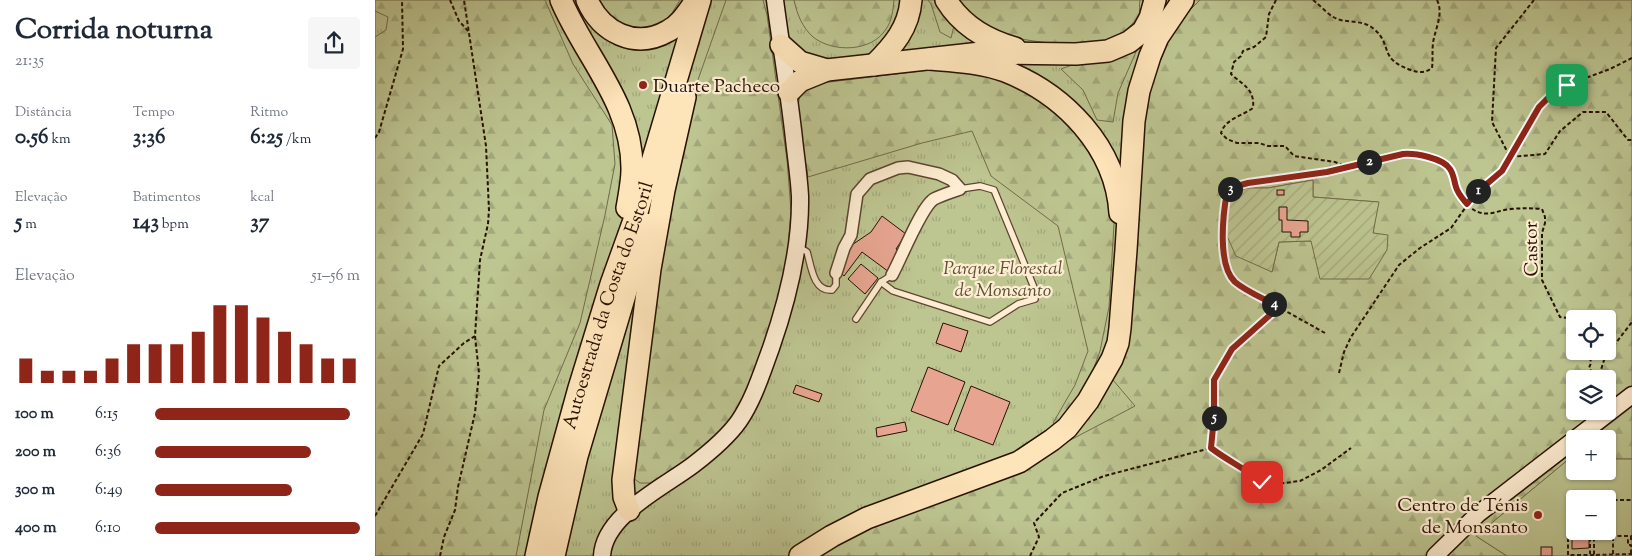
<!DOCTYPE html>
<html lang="pt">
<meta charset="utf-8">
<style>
body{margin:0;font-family:"Sorts Mill Goudy",serif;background:#f6f6f7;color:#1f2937;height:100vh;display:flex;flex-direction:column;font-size:19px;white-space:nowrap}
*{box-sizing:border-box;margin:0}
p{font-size:16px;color:#747a83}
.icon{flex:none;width:28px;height:28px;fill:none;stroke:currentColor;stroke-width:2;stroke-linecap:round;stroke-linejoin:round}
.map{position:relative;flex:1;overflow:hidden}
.sheet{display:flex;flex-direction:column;background:#fff;width:375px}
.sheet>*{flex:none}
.controls{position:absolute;left:1191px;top:310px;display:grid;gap:10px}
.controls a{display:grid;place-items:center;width:50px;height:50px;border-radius:5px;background:#fff;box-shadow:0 1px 4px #0004;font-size:25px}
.pin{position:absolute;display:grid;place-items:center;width:42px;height:42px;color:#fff;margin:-21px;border-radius:10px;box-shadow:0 2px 8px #0006}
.km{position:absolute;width:25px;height:25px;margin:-12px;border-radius:50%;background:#222;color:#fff;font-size:14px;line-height:25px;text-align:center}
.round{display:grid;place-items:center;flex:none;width:52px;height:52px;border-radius:5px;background:#f6f6f7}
.summary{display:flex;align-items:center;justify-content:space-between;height:85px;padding:0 15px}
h1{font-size:28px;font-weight:800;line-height:38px}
.stats{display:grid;grid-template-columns:repeat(3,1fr);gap:8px;height:85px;padding:5px 15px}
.stats div{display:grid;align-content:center}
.stats b{font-size:21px;font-weight:800}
.stats small{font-size:14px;font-weight:400}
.stats p{font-size:14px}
.chart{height:140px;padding:10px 15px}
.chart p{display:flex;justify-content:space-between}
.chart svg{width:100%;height:90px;margin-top:5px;stroke:#8f2418;stroke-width:6}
ul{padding:0 15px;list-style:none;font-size:16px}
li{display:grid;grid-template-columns:80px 60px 1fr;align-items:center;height:38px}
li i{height:12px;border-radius:6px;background:#8f2418}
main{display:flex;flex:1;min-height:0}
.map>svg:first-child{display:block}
.grass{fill:url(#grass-tufts);stroke:#726b4a;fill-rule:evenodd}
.forest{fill:url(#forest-firs);stroke:#726b4a;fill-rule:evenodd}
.garden{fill:url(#garden-furrows);stroke:#726b4a}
.pitch{fill:#bdc591;stroke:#726b4a;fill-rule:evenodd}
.building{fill:#e7a591;stroke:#271102}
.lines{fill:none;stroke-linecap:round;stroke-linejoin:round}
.lane-casing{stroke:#5d4630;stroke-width:8}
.street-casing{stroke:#5d4630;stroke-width:14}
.secondary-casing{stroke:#271102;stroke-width:19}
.highway-casing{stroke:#271102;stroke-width:24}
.path{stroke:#271102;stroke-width:2;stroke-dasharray:4 2.5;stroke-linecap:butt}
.lane{stroke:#feedd2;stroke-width:5.5}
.street{stroke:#feedd2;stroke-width:11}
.secondary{stroke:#feedd2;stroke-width:16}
.highway{stroke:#fee4b9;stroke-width:21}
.route-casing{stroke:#fff;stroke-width:10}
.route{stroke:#8f2418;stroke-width:6}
.poi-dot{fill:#8f2418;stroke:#feedd2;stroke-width:2}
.labels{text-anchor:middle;stroke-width:4.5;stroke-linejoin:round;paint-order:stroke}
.poi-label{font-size:19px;fill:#271102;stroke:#feedd2;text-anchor:start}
.street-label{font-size:19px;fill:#271102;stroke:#feedd2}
.park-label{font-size:19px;font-style:italic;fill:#5c5034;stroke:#feedd2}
</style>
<main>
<section class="sheet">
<div class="summary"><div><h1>Corrida noturna</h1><p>21:35</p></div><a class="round"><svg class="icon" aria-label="share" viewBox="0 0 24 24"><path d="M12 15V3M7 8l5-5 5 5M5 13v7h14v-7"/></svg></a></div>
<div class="stats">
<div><p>Distância</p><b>0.56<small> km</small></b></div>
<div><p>Tempo</p><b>3:36</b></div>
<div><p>Ritmo</p><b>6:25<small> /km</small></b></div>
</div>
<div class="stats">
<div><p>Elevação</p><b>5<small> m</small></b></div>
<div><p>Batimentos</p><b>143<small> bpm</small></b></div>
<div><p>kcal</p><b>37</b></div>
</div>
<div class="chart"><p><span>Elevação</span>51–56 m</p>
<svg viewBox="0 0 160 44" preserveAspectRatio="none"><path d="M5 44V32M15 44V38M25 44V38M35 44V38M45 44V32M55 44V25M65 44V25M75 44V25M85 44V19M95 44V6M105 44V6M115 44V12M125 44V19M135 44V25M145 44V32M155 44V32"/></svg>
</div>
<ul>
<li><b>100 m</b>6:15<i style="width:95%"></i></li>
<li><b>200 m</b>6:36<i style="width:76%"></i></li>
<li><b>300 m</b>6:49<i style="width:67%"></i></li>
<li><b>400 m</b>6:10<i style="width:100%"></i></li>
</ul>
</section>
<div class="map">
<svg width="1257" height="556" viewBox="0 0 1257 556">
<defs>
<pattern id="grass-tufts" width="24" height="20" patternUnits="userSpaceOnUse" patternTransform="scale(1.25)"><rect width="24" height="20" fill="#bdc591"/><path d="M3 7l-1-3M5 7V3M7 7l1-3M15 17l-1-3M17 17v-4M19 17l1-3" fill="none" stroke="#a2a87b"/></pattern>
<pattern id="forest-firs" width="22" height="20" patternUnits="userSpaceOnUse" patternTransform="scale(1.25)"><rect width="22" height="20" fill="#bdc591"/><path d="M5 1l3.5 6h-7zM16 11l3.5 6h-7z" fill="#a2a87b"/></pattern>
<pattern id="garden-furrows" width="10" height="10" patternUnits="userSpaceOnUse" patternTransform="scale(1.25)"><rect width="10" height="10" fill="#bdc591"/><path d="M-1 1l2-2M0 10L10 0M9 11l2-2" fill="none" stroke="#a2a87b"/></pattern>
</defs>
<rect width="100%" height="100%" fill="#fee4b9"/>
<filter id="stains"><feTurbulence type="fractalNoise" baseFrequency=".004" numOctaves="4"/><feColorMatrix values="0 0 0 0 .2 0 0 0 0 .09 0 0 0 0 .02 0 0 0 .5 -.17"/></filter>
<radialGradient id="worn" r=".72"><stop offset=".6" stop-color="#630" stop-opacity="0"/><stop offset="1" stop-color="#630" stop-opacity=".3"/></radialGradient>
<path class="grass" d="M0 0H1257V556H0ZM1200 319H1232V351H1200ZM1200 379H1232V411H1200ZM1200 439H1232V471H1200ZM1200 499H1232V531H1200Z"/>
<g class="forest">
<polygon points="0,0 170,0 198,64 237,125 240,164 230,215 205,323 169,410 141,556 0,556 0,37 11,30 13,17 0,11"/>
<polygon points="222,0 305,0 297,13 285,26 259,31 234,22"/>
<polygon points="351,0 388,0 392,15 412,160 416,210 413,249 406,289 385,356 366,404 343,438 314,460 275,483 265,483 254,475 267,349 318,94"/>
<path d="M419 0H519C518 10 517 21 511 29 497 52 458 53 438 37 427 27 422 14 419 0Z"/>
<polygon points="553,0 562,0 579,26 576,38 565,32 556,4"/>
<path d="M582 0H765C764 4 765 11 764 15 761 21 746 36 740 40 722 51 639 41 619 32 604 25 592 14 582 0Z"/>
<path d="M825 0H1257V459H1233L1232 439H1200V454L1101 536 1132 556H443L484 532 684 446 760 406 738 380 751 338 769 113 792 33ZM938 180V197L1003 202 998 233 936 241 904 242 897 272 851 234 855 195 873 188H893ZM1200 319H1232V351H1200ZM1200 379H1232V411H1200Z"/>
<polygon points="764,45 743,93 738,122 722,120 708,90 686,69 697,65 725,61"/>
<polygon points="554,70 595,71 636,81 694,121 723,162 738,208 739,224 734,307 725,351 717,373 707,394 697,408 680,424 678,423 700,385 713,351 683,226 616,176 597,131 547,143 433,177 422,113 425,94 438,84"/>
</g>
<polygon class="garden" points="938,180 938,197 1004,202 998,233 1013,235 1012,250 994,279 945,279 936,241 904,242 897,272 861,256 851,234 855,194 873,188 893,188"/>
<path class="pitch" d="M1200 454V471H1232L1233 459H1257V556H1132L1101 536ZM1200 499H1232V531H1200Z"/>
<g class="building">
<rect x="902" y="190" width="7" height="5"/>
<polygon points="904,207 912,207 912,220 933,221 933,232 925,232 925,237 916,237 916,232 907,232 907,220 904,220"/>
<polygon points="507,216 531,234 521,249 523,251 514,272 487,252 469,276 465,272 471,249 496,232"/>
<polygon points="486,264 503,278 490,294 473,279"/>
<polygon points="568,323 593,331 586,352 561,343"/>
<polygon points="553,367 590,382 573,425 536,411"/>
<polygon points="421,385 447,394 444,402 418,393"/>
<polygon points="596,386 635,402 618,445 579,430"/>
<polygon points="530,422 532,431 502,437 501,428"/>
<polygon points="1197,502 1200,502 1200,531 1214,531 1214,548 1197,549"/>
<rect x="1166" y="547" width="11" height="9"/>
</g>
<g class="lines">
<defs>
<g id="lane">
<path d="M424 247 432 252C436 265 438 292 457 290L461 285V273"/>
<polyline points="506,282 518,291 615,322 643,304 660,299 660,290 619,190 605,186 585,189"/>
<polyline points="481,319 506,282 517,275"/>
</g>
<path id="street" d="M461 273 469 248 476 235 482 194 495 179 523 168 533 167 564 174 577 180 585 189C577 192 567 195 559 199 546 207 526 259 517 275"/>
<g id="secondary">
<path d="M227 556C229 515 289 487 318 465 335 452 352 438 364 421 379 399 387 372 396 348 413 299 426 248 425 196 424 177 421 158 419 139 414 93 406 46 400 0"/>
<polyline points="1060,556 1103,514 1257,395"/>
</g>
<g id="highway">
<path d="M186 0C210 57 258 104 257 170 257 182 254 196 252 208"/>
<path d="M212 0C226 32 260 50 293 31 305 25 312 13 320 2"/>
<path d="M571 0C587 26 611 40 640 48"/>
<polyline points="406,45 425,62 452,70"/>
<path d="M554 59C579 61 606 62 630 71 689 94 741 147 745 213"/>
<path d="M499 65C518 46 534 28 536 0"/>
<polyline points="414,92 425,81 452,70 606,53 701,54 733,51 754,42 768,31 775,18 780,0"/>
<polyline points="254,510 249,497 248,480 275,269 289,190 310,97"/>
<path id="s1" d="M161 556 174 497 204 388 236 284 263 209 325 0"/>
<polyline points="179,556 202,456 271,224"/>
<polyline points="425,556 457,536 492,518 644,462 677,440 692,428 713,401 737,359 743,343 745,328 751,250 759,121 764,91 775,56 783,37 808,0"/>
</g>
</defs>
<use href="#lane" class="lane-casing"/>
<use href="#street" class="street-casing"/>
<use href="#secondary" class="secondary-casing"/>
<use href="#highway" class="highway-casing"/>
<g class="path">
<polyline points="75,0 84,21 94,32"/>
<path d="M901 0 894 14 891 37 879 47 868 51 866 56 859 62 856 74C868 85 880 89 878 108 867 116 850 119 846 133L852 139 862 143H884L893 146H910L919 156 960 162 973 167"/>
<path d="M938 0C946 6 953 15 962 19 974 23 989 20 999 29 1018 45 1003 59 1036 70 1044 73 1050 73 1057 68 1058 60 1057 52 1058 43 1060 29 1069 14 1062 0"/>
<polyline points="1159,0 1121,48 1117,122 1135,157 1170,154 1185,131 1208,112 1231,112 1253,140 1257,140"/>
<polyline points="0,138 4,132 28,49 27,0"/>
<polyline points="904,307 857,349 839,380 839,417 836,448 850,458 872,470 887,482 901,484 925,481 946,470 976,448"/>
<path d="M950 333 873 290 860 281 854 274 850 265 848 232 852 192 858 187 873 183 952 172 1028 154C1040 153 1066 158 1074 168 1080 174 1079 182 1082 189 1085 196 1093 206 1099 210 1112 218 1123 210 1136 209 1147 208 1156 208 1167 209L1170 217V223L1167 233V280L1185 317 1200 319"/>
<polyline points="1214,351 1216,363 1214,368 1221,377 1225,373 1230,357 1257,322"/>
<polyline points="964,373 969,352 976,337 1024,265 1045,248 1076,228 1100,194 1127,171 1164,107 1177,94 1192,85 1235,69 1257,58"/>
<polyline points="1232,500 1257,500"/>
<polyline points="1193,512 1193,555 1219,555"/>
<polyline points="0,516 48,434 64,366 89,343 100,336"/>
<polyline points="1215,531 1215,554"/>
<polyline points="1219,531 1219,555 1257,554"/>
<polyline points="1228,531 1228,536 1257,536"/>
<polyline points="1256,536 1256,540 1253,540 1253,545 1256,545 1256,554"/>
<polyline points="1238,537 1238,555"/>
<polyline points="65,556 69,537 80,510 83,487 100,413 104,373 100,336 105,260 113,224 114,210 111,146 89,0"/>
<polyline points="655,556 664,537 659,523 687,493 729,476 836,448"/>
</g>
<use href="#lane" class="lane"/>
<use href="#street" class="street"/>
<use href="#secondary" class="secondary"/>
<use href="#highway" class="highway"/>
</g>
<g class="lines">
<defs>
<path id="route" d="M887 482C871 469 853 461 836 448L839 417V380L857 349 904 307C890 299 872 292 860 282 842 265 848 214 852 192L858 187 873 183 952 172 1028 154C1040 153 1068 158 1075 169 1079 175 1079 181 1081 187 1083 194 1088 199 1092 204L1100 194 1127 171 1164 107 1177 94 1192 85"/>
</defs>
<use href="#route" class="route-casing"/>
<use href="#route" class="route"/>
</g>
<g class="poi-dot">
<circle cx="268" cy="85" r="5"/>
<circle cx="1163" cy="515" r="5"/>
</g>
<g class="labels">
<g class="poi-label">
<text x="278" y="92">Duarte Pacheco</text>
<text x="1153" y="511" text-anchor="end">Centro de Ténis<tspan x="1153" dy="22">de Monsanto</tspan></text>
</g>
<g class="street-label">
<text transform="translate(1155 249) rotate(-91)" y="7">Castor</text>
<text dy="7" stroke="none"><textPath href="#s1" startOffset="261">Autoestrada da Costa do Estoril</textPath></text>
</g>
<g class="park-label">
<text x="628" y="274">Parque Florestal<tspan x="628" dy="22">de Monsanto</tspan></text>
</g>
</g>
<rect width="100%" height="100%" filter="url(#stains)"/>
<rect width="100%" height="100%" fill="url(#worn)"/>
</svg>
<div class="controls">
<a><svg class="icon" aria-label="locate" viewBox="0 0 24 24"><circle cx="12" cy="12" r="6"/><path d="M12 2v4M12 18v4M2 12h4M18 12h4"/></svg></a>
<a><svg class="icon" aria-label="layers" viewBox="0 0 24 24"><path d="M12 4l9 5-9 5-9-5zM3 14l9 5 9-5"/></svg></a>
<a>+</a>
<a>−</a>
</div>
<div class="pin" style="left:1192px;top:85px;background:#1e9e55"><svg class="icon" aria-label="arrive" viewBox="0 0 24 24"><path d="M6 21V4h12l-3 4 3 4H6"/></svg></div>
<div class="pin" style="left:887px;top:482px;background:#d93025"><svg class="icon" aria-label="check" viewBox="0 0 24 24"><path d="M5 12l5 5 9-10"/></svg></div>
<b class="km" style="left:1103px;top:191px">1</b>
<b class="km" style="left:994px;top:162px">2</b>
<b class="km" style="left:855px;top:189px">3</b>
<b class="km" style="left:899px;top:304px">4</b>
<b class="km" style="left:839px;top:418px">5</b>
</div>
</main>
